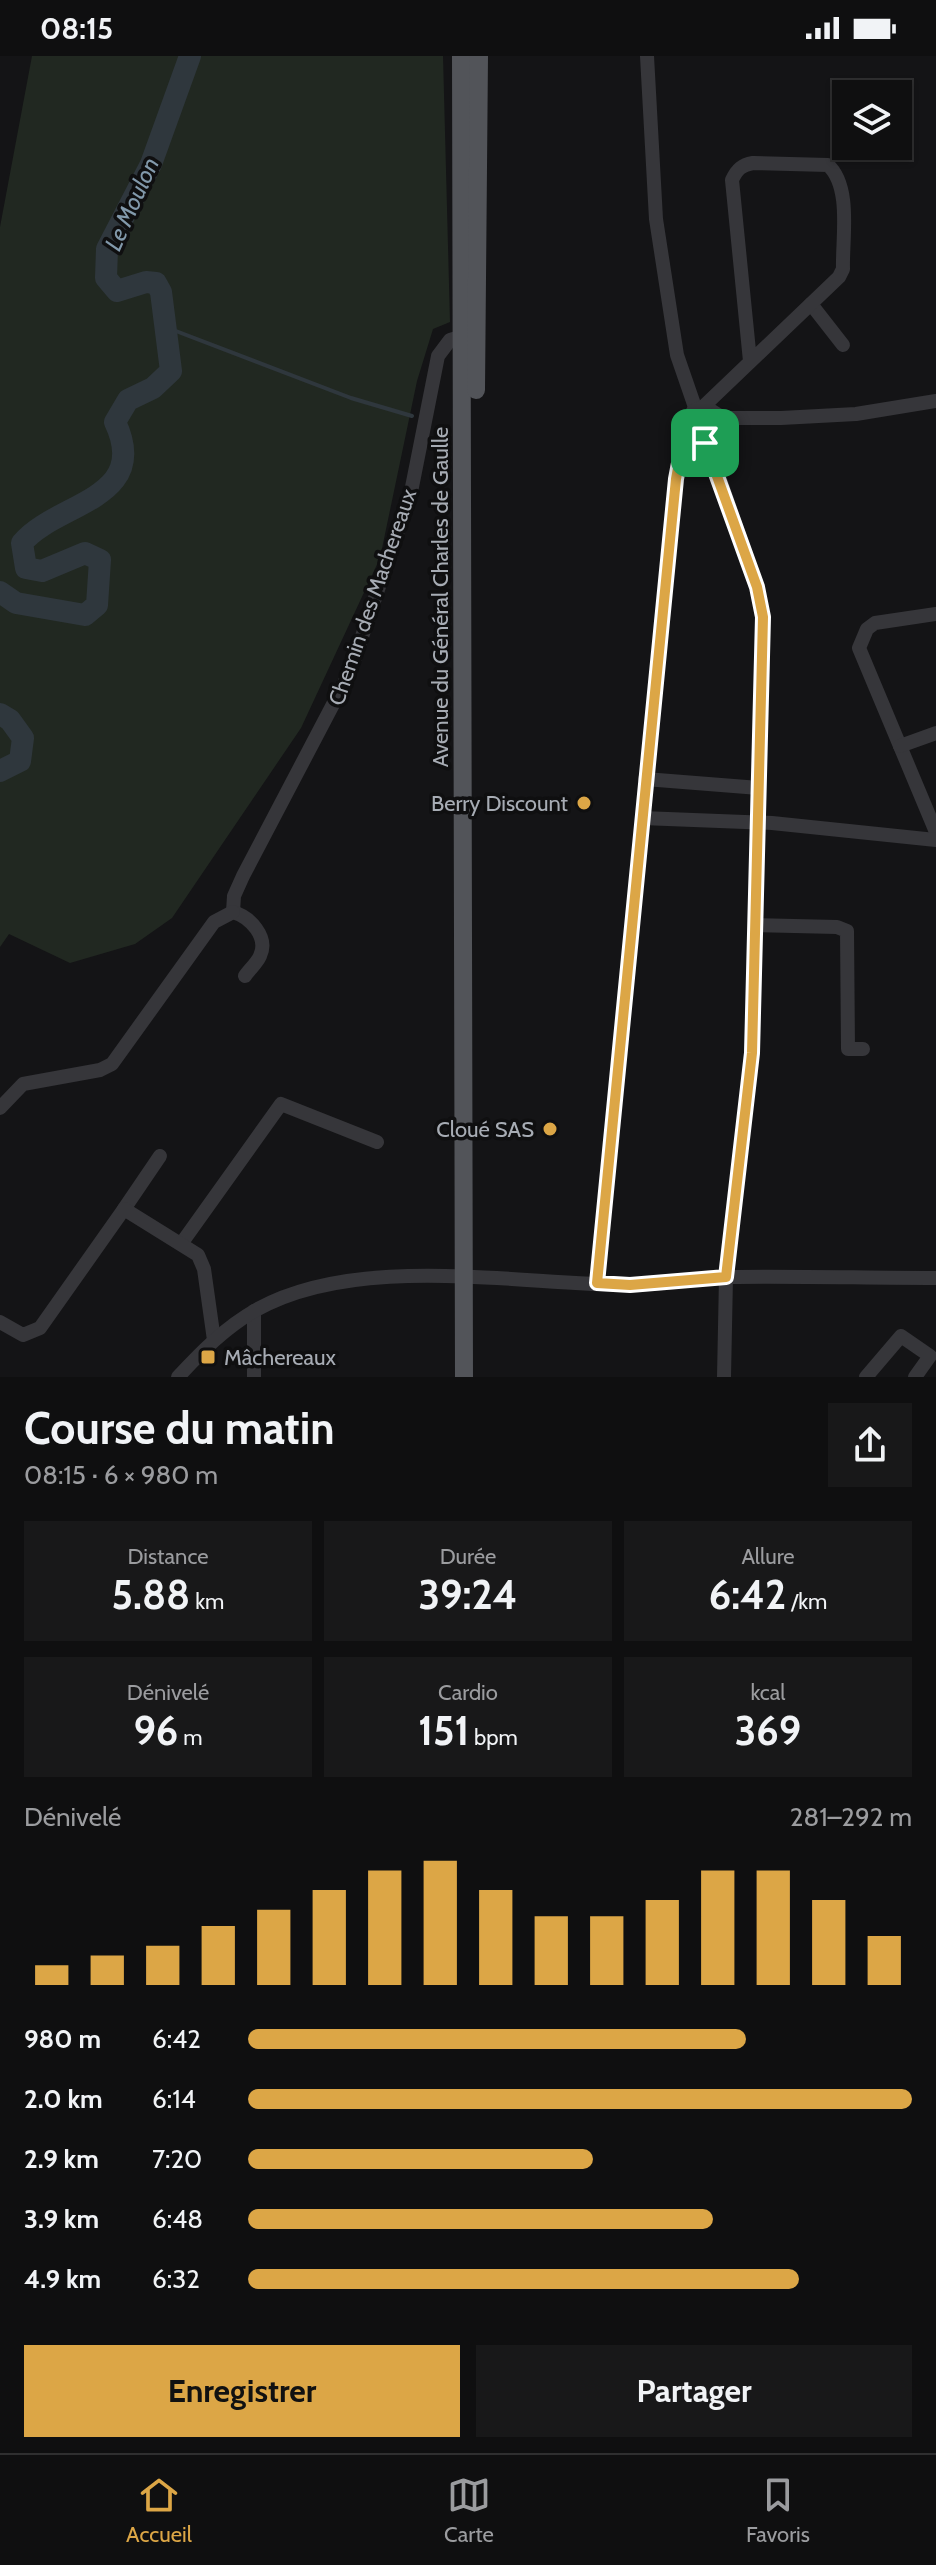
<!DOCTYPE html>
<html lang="fr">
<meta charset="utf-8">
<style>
body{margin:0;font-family:Cabin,sans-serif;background:#181819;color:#f1f3f6;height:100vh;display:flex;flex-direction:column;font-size:30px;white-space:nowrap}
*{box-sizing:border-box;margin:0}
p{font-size:26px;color:#9b9c9f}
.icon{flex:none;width:44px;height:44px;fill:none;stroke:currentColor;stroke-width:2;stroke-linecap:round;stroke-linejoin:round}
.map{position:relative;height:1321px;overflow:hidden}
.drawer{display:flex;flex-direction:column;background:#0f0f10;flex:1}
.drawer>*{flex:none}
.tools{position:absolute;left:832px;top:24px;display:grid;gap:16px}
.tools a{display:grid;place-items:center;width:80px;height:80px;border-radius:0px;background:#0f0f10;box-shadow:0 2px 6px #0004,0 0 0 2px #2f2f30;font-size:40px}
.pin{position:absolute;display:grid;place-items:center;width:68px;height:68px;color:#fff;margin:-34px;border-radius:16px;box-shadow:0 4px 12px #0006}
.round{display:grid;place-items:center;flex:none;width:84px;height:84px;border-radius:0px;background:#181819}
.summary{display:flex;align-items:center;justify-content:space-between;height:136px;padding:0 24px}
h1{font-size:44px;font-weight:700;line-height:60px}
.stats{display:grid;grid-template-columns:repeat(3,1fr);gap:12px;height:136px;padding:8px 24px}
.stats div{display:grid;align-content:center;border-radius:0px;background:#181819;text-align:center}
.stats b{font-size:40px;font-weight:700}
.stats small{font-size:22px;font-weight:400}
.stats p{font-size:22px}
.chart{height:224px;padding:16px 24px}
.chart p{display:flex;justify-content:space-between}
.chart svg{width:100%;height:144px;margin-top:8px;stroke:#dca646;stroke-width:6}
.cta{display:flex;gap:16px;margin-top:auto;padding:16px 24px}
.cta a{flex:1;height:92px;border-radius:0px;background:#dca646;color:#111;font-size:32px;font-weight:700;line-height:92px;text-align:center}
.cta a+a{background:#181819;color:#f1f3f6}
ul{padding:0 24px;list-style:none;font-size:26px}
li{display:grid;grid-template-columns:128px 96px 1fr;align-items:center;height:60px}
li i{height:20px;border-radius:10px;background:#dca646}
.status{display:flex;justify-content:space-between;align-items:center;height:56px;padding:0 40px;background:#0f0f10;direction:ltr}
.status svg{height:22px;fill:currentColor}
.dock{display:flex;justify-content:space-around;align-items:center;height:112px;border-top:2px solid #2f2f30;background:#0f0f10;font-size:22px;color:#9b9c9f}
.dock a{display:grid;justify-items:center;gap:4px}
.dock .current{color:#dca646}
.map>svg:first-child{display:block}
.green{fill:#212821}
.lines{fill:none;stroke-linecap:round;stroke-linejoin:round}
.stream{stroke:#2f373d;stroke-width:4}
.river{stroke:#2f373d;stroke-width:22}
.minor{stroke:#36363a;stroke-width:14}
.major{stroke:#525459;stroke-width:18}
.route-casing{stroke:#fff;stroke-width:16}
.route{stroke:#dca646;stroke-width:10}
.poi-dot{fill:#dca646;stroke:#0f0f10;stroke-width:3}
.labels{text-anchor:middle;stroke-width:7;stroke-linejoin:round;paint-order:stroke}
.street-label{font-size:22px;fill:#a7acb4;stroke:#0f0f10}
.poi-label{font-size:22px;fill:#a7acb4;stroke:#0f0f10;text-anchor:end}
.water-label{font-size:24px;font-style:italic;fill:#8299ab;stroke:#0f0f10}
</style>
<div class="status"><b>08:15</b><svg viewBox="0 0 49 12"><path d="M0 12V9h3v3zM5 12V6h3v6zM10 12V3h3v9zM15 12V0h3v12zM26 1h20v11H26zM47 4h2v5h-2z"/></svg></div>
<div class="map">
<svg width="936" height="1321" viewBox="0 0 936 1321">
<rect width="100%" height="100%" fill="#141416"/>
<polygon class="green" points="32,0 443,0 450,266 433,273 417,325 380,502 301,672 172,862 135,888 70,907 9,878 0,891 0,171"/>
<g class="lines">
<polyline class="stream" points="168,272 351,342 412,360"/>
<g class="river">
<path d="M0 536 16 547 85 559 97 549 100 504 85 497 42 515 26 512 22 487C56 446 152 444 115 366L128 344 153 332 171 315 161 236 156 227 146 226 117 235 106 222 107 193 151 108 190 0"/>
<polyline points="0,658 10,664 23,682 20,705 0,715"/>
</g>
<g class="minor">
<polyline points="647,0 656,163 677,299 757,531 763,561 752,997 726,1221 724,1321"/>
<polyline points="811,248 843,289"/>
<polyline points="704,350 723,362 781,362 856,358 936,345"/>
<path d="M693 355 704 350 839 221 843 213C842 183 852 131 828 109L753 107C742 109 737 113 732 124L750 305"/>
<polyline points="936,558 875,567 867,573 859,592 936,776"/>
<polyline points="900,690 936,677"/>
<polyline points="645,723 759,732"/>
<polyline points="642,762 772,767 936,784"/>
<polyline points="233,856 234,840 243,820 350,616 411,436 438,300 450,284 470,278"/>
<path d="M233 856C250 861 269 881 260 900 257 907 249 914 245 920"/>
<polyline points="756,869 837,871 847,875 848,993 863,993"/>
<polyline points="0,1052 23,1028 100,1014 112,1008 214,866 233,856"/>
<polyline points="124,1153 160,1100"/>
<polyline points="181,1188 281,1048 377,1086"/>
<polyline points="597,1227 676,423 679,407 705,387"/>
<polyline points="254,1255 254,1321"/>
<polyline points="0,1266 23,1279 40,1272 124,1153 198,1199 204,1213 214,1284"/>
<path d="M178 1321C202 1295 226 1271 256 1254 357 1197 515 1228 627 1229 661 1229 695 1222 730 1221 798 1220 867 1222 936 1222"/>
<polyline points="866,1321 901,1280 930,1300 915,1321"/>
</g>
<g class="major">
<polyline points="461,0 464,1321"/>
<polyline points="476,334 479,0"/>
</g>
</g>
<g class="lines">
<defs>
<polygon id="route" points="705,387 757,531 763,561 752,997 726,1221 630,1229 597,1227 676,423 679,407"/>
</defs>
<use href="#route" class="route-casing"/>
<use href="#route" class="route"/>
</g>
<g class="poi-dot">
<circle cx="584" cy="747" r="8"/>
<circle cx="550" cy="1073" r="8"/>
<rect x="200" y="1293" width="16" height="16" rx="4"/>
</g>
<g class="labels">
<g class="street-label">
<text transform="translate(372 541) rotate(-71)" y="8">Chemin des Machereaux</text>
<text transform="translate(440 541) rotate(-90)" y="8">Avenue du Général Charles de Gaulle</text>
</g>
<g class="poi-label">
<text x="568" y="755">Berry Discount</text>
<text x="534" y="1081">Cloué SAS</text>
<text x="224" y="1309" text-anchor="start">Mâchereaux</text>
</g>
<g class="water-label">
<text transform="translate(132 148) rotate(-66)" y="8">Le Moulon</text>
</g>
</g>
</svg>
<div class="tools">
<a><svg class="icon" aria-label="layers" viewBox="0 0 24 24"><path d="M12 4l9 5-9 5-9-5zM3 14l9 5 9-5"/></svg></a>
</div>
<div class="pin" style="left:705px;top:387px;background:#1e9e55"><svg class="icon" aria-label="arrive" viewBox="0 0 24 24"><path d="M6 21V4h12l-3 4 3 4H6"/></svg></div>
</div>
<section class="drawer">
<div class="summary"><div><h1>Course du matin</h1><p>08:15 · 6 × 980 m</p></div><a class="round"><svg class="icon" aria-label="share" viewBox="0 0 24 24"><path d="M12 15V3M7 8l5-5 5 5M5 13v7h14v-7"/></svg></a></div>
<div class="stats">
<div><p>Distance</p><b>5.88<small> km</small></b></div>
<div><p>Durée</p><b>39:24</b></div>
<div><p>Allure</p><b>6:42<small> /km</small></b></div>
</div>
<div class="stats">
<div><p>Dénivelé</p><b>96<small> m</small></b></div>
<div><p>Cardio</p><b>151<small> bpm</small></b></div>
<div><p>kcal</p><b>369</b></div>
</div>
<div class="chart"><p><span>Dénivelé</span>281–292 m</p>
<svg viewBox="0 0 160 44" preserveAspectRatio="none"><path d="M5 44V38M15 44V35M25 44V32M35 44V26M45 44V21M55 44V15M65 44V9M75 44V6M85 44V15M95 44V23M105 44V23M115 44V18M125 44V9M135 44V9M145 44V18M155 44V29"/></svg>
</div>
<ul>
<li><b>980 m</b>6:42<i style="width:75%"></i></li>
<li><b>2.0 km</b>6:14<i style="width:100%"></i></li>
<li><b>2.9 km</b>7:20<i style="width:52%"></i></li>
<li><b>3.9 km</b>6:48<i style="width:70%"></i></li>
<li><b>4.9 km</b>6:32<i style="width:83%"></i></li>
</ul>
<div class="cta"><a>Enregistrer</a><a>Partager</a></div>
</section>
<nav class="dock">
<a class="current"><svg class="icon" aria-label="home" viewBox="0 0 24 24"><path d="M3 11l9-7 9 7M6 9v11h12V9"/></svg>Accueil</a>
<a><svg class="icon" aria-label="map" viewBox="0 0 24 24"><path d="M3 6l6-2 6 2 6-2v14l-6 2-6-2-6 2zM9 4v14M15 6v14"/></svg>Carte</a>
<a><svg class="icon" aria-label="saved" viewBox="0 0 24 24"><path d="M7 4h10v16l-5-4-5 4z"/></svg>Favoris</a>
</nav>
